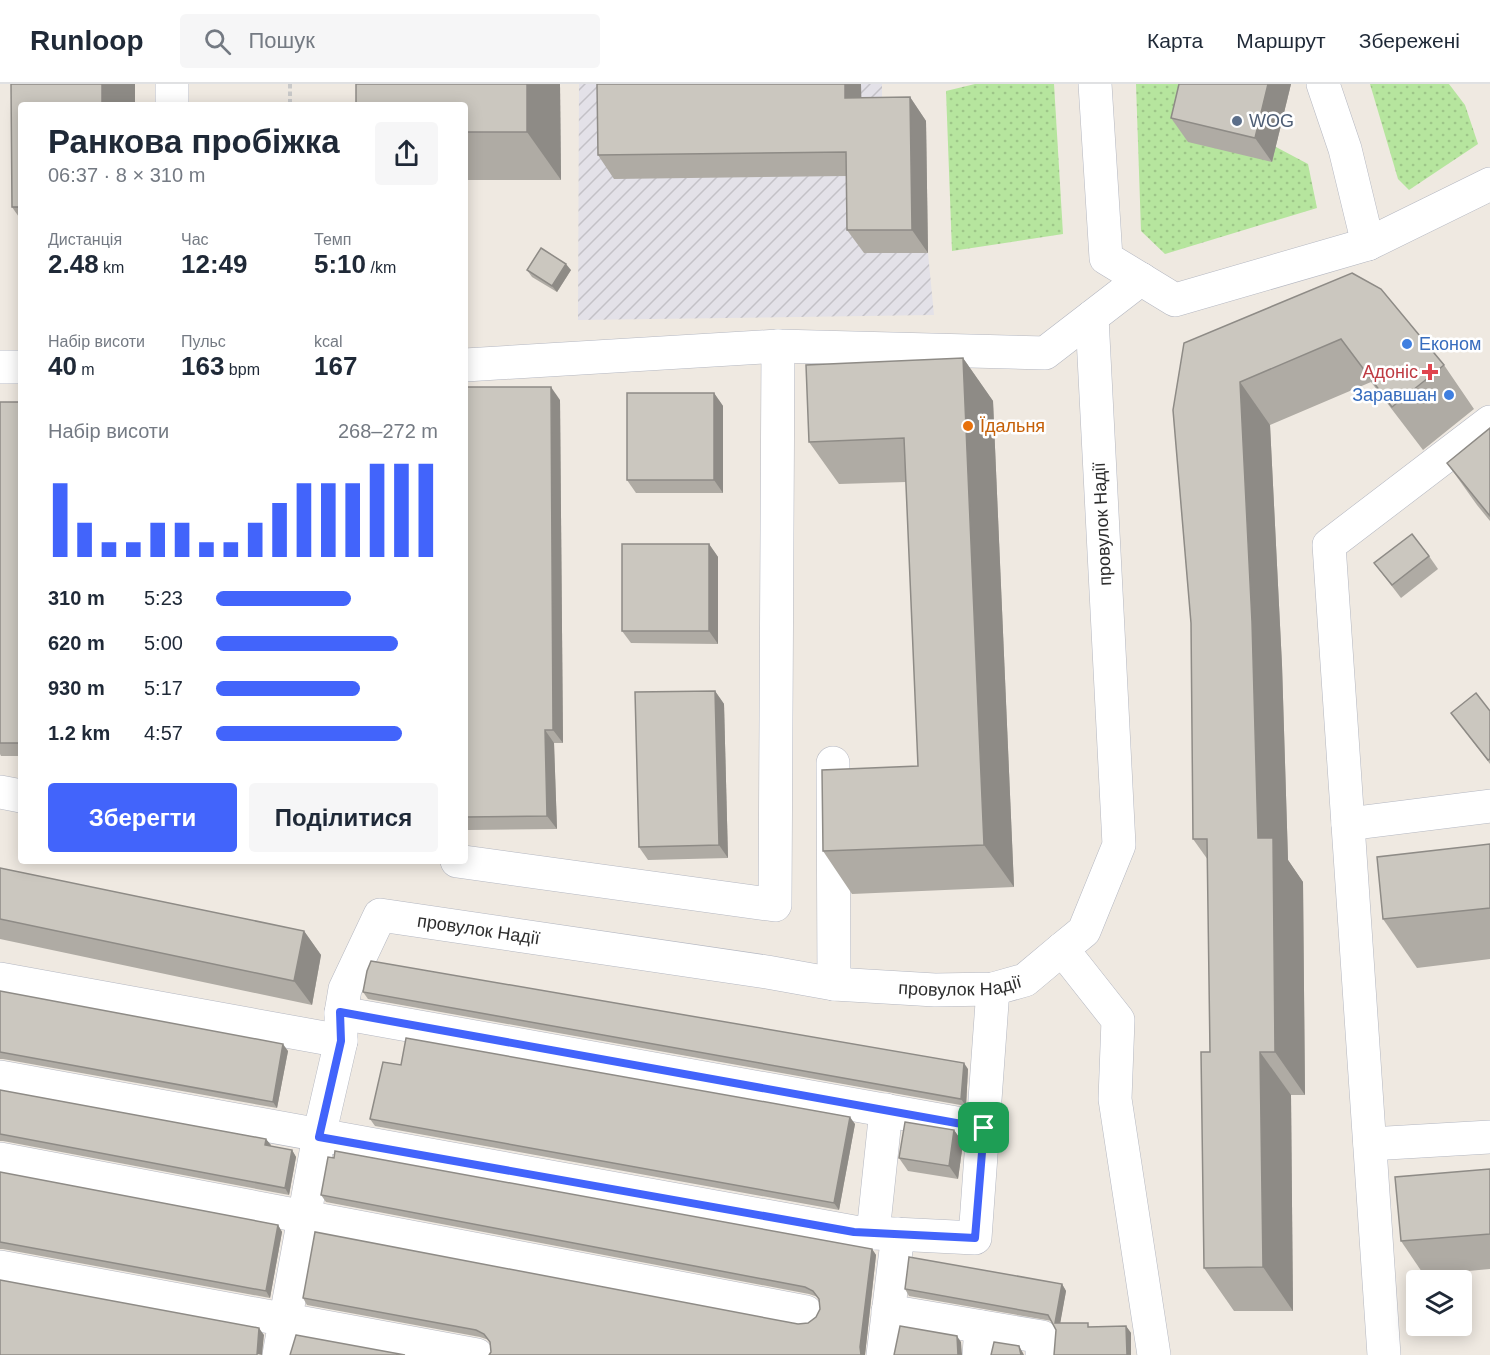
<!DOCTYPE html>
<html lang="uk">
<meta charset="utf-8">
<style>
body{margin:0;font-family:Arial,sans-serif;background:#f6f6f7;color:#1f2937;height:100vh;display:flex;flex-direction:column;font-size:22px;white-space:nowrap}
*{box-sizing:border-box;margin:0}
p{font-size:20px;color:#747a83}
.icon{flex:none;width:33px;height:33px;fill:none;stroke:currentColor;stroke-width:2;stroke-linecap:round;stroke-linejoin:round}
.map{position:relative;flex:1;overflow:hidden}
.side{position:absolute;left:18px;top:18px;width:450px;height:762px;display:flex;flex-direction:column;background:#fff;border-radius:6px;box-shadow:0 3px 15px #0003}
.side>*{flex:none}
.controls{position:absolute;left:1406px;top:1186px;display:grid;gap:12px}
.controls a{display:grid;place-items:center;width:66px;height:66px;border-radius:6px;background:#fff;box-shadow:0 3px 15px #0003;font-size:30px}
.pin{position:absolute;display:grid;place-items:center;width:51px;height:51px;color:#fff;margin:-26px;border-radius:12px;box-shadow:0 3px 9px #0006}
.round{display:grid;place-items:center;flex:none;width:63px;height:63px;border-radius:6px;background:#f6f6f7}
.head{display:flex;align-items:center;justify-content:space-between;height:102px;padding:0 30px}
h1{font-size:33px;font-weight:700;line-height:45px}
.figures{display:grid;grid-template-columns:repeat(3,1fr);gap:9px;height:102px;padding:6px 30px}
.figures div{display:grid;align-content:center}
.figures b{font-size:26px;font-weight:700}
.figures small{font-size:16px;font-weight:400}
.figures p{font-size:16px}
.chart{height:168px;padding:12px 30px}
.chart p{display:flex;justify-content:space-between}
.chart svg{width:100%;height:108px;margin-top:6px;stroke:#4264fb;stroke-width:6}
.button{display:flex;gap:12px;margin-top:auto;padding:12px 30px}
.button a{flex:1;height:69px;border-radius:6px;background:#4264fb;color:#fff;font-size:24px;font-weight:700;line-height:69px;text-align:center}
.button a+a{background:#f6f6f7;color:#1f2937}
ul{padding:0 30px;list-style:none;font-size:20px}
li{display:grid;grid-template-columns:96px 72px 1fr;align-items:center;height:45px}
li i{height:15px;border-radius:8px;background:#4264fb}
header{display:flex;align-items:center;gap:36px;box-sizing:border-box;height:84px;padding:0 30px;background:#fff;border-bottom:2px solid #e0e1e3}
header strong{font-size:28px}
nav{display:flex;gap:33px;margin-inline-start:auto;font-size:21px}
.search{width:420px;height:54px;background:#f6f6f7;display:flex;align-items:center;gap:15px;box-sizing:border-box;padding:0 21px;border-radius:6px;color:#747a83;font-size:22px}
.map>svg:first-child{display:block}
.industrial{fill:url(#industrial-furrows)}
.grass{fill:url(#grass-dots)}
.lines{fill:none;stroke-linecap:round;stroke-linejoin:round}
.minor-casing{stroke:#b4b7c1;stroke-width:34}
.path{stroke:#c9c9c9;stroke-width:4;stroke-dasharray:4.5 3;stroke-linecap:butt}
.minor{stroke:#fff;stroke-width:33}
.wall{fill:#afaba4}
.shaded-wall{fill:#8e8b86}
.building{fill:#cbc7bf;stroke:#8e8b86;stroke-width:1.5}
.route-casing{stroke:#fff;stroke-width:12}
.route{stroke:#4264fb;stroke-width:8}
.service-dot{fill:#5c6f8a;stroke:#fff;stroke-width:2}
.shop-dot{fill:#3f7fe0;stroke:#fff;stroke-width:2}
.health-dot{fill:#e0444e;stroke:#fff;stroke-width:2}
.food-dot{fill:#e8710a;stroke:#fff;stroke-width:2}
.labels{text-anchor:middle;stroke-width:5;stroke-linejoin:round;paint-order:stroke}
.service-label{font-size:18px;fill:#4e5e75;stroke:#fff;text-anchor:start}
.shop-label{font-size:18px;fill:#366cbe;stroke:#fff;text-anchor:start}
.health-label{font-size:18px;fill:#be3a42;stroke:#fff;text-anchor:end}
.food-label{font-size:18px;fill:#c56008;stroke:#fff;text-anchor:start}
.street-label{font-size:18px;fill:#2e2e2e;stroke:#fff}
</style>
<header>
<strong>Runloop</strong>
<div class="search"><svg class="icon" aria-label="search" viewBox="0 0 24 24"><circle cx="10" cy="10" r="6"/><path d="M15 15l6 6"/></svg>Пошук</div>
<nav><a>Карта</a><a>Маршрут</a><a>Збережені</a></nav>
</header>
<div class="map">
<svg width="1490" height="1271" viewBox="0 0 1490 1271">
<defs>
<pattern id="industrial-furrows" width="10" height="10" patternUnits="userSpaceOnUse" patternTransform="scale(1.5)"><rect width="10" height="10" fill="#e3e1e8"/><path d="M-1 1l2-2M0 10L10 0M9 11l2-2" fill="none" stroke="#c3c1c7"/></pattern>
<pattern id="grass-dots" width="8" height="8" patternUnits="userSpaceOnUse" patternTransform="scale(1.5)"><rect width="8" height="8" fill="#b6e59e"/><path d="M2 2h.1M6 6h.1" fill="none" stroke="#9dc588" stroke-width="1.8" stroke-linecap="round"/></pattern>
</defs>
<rect width="100%" height="100%" fill="#efe9e1"/>
<polygon class="industrial" points="579,0 882,0 882,37 928,169 934,231 578,236"/>
<g class="grass">
<polygon points="975,0 1054,0 1063,150 952,167 946,7"/>
<polygon points="1136,0 1202,0 1276,63 1308,80 1317,124 1165,170 1141,147"/>
<polygon points="1370,0 1449,0 1465,21 1478,60 1409,106 1398,95"/>
</g>
<g class="lines">
<defs>
<g id="minor">
<polyline points="172,0 172,21"/>
<polyline points="1095,0 1106,174 1175,216 1368,160 1490,100"/>
<polyline points="1323,0 1345,65 1368,160"/>
<polyline points="465,281 778,262 1045,269 1141,195"/>
<polyline points="0,283 21,283"/>
<polyline points="833,679 834,900"/>
<polyline points="0,708 21,712"/>
<polyline points="1348,740 1490,722"/>
<polyline points="457,777 775,821 778,262"/>
<polyline points="1062,865 1118,936 1115,1015 1154,1271"/>
<polyline points="0,895 341,957"/>
<polyline points="341,929 984,1044"/>
<polyline points="0,993 854,1148 975,1154 993,905"/>
<polyline points="1370,1060 1490,1053"/>
<polyline points="0,1075 806,1228"/>
<polyline points="873,1149 886,1026"/>
<polyline points="0,1183 477,1271"/>
<polyline points="888,1227 1042,1253 1042,1271"/>
<path id="s1" d="M279 1271 319 1052 341 957V929L345 905 380 831 767 888 834 900 935 906 993 905 1025 896 1062 865 1084 847 1119 761 1092 233"/>
<polyline points="883,1271 898,1150"/>
<polyline points="979,1271 981,1243"/>
<polyline points="1384,1271 1329,461 1490,338"/>
</g>
</defs>
<use href="#minor" class="minor-casing"/>
<polyline class="path" points="290,0 290,21"/>
<use href="#minor" class="minor"/>
</g>
<g class="wall">
<polygon points="560,0 561,96 465,96 465,21"/>
<polygon points="1179,0 1291,0 1272,78 1188,58 1171,34"/>
<polygon points="910,13 926,37 928,169 864,169 847,146 847,92 614,95 598,71 861,14"/>
<polygon points="21,21 21,136 12,123"/>
<polygon points="527,186 571,186 557,208 532,193"/>
<polygon points="1352,189 1444,281 1474,325 1423,366 1371,298 1270,341 1282,581 1288,776 1303,798 1305,1011 1291,1011 1293,1227 1234,1227 1204,1184 1210,968 1208,776 1193,755 1191,539 1173,326"/>
<polygon points="963,274 993,317 1014,803 852,810 823,767 918,682 906,398 839,400 809,358"/>
<polygon points="714,309 723,322 723,409 636,409 627,396"/>
<polygon points="560,316 563,659 554,659 557,745 468,746 465,742 467,686"/>
<polygon points="21,318 21,672 1,672 0,670 0,659"/>
<polygon points="1490,344 1490,437 1477,421 1447,379"/>
<polygon points="709,460 718,473 718,560 631,559 622,547"/>
<polygon points="1429,472 1438,485 1401,514 1374,479"/>
<polygon points="715,607 724,620 728,774 648,776 639,763"/>
<polygon points="1490,627 1490,680 1451,629"/>
<polygon points="1490,760 1490,875 1417,884 1383,835"/>
<polygon points="0,784 304,847 321,871 312,921 0,855"/>
<polygon points="0,907 288,967 277,1024 3,975 0,975"/>
<polygon points="363,908 968,985 966,1022 368,915"/>
<polygon points="401,981 855,1040 839,1126 375,1042 370,1035"/>
<polygon points="0,1006 266,1055 270,1062 292,1066 296,1073 289,1111 3,1057 0,1057"/>
<polygon points="954,1046 963,1059 958,1095 908,1087 899,1074"/>
<polygon points="1490,1085 1490,1185 1424,1191 1401,1157"/>
<polygon points="0,1088 278,1141 282,1148 270,1214 3,1165 0,1165"/>
<polygon points="321,1111 872,1165 876,1171 865,1271 489,1271 491,1268 490,1258 489,1256 480,1253 307,1221 303,1214 798,1240 808,1239 816,1233 820,1225 819,1215 818,1213 809,1210 326,1118"/>
<polygon points="1062,1200 1066,1207 1060,1239 1091,1243 1126,1242 1131,1249 1056,1246 1052,1237 909,1212 905,1205"/>
</g>
<g class="shaded-wall">
<rect x="102" y="0" width="33" height="21"/>
<polygon points="527,0 560,0 561,96 527,48"/>
<polygon points="845,0 861,0 862,37 845,14"/>
<polygon points="1268,0 1291,0 1272,78 1255,54"/>
<polygon points="910,13 926,37 928,169 912,146"/>
<polygon points="566,180 571,186 557,208 552,202"/>
<polygon points="963,274 993,317 1014,803 984,761"/>
<polygon points="1240,298 1270,341 1282,581 1288,776 1303,798 1305,1011 1275,968 1258,754"/>
<polygon points="551,303 560,316 563,659 553,646"/>
<polygon points="714,309 723,322 723,409 714,396"/>
<polygon points="709,460 718,473 718,560 709,547"/>
<polygon points="715,607 724,620 728,774 719,761"/>
<polygon points="545,646 554,659 557,745 547,732"/>
<polygon points="304,847 321,871 312,921 294,897"/>
<polygon points="283,960 288,967 277,1024 273,1018"/>
<polygon points="1260,968 1291,1011 1293,1227 1263,1183"/>
<polygon points="964,979 968,985 966,1022 961,1015"/>
<polygon points="850,1033 855,1040 839,1126 834,1119"/>
<polygon points="954,1046 963,1059 958,1095 949,1082"/>
<polygon points="266,1055 271,1061 269,1067 265,1061"/>
<polygon points="292,1066 296,1073 289,1111 285,1104"/>
<polygon points="278,1141 282,1148 270,1214 266,1207"/>
<polygon points="872,1165 876,1171 865,1271 861,1271 860,1263"/>
<polygon points="1062,1200 1066,1207 1059,1246 1055,1239"/>
<polygon points="1126,1242 1131,1249 1131,1271 1127,1271"/>
<polygon points="259,1244 264,1251 262,1271 257,1270"/>
<polygon points="957,1252 961,1258 962,1271 958,1271"/>
<polygon points="1019,1262 1023,1269 1024,1271 1021,1271"/>
</g>
<g class="building">
<polygon points="11,0 102,0 102,21 21,21 21,123 12,123"/>
<polygon points="356,0 527,0 527,48 465,48 465,21 356,21"/>
<polygon points="597,0 845,0 845,14 910,13 912,146 847,146 846,68 598,71"/>
<polygon points="1179,0 1268,0 1255,54 1171,34"/>
<polygon points="541,164 566,180 552,202 527,186"/>
<polygon points="1352,189 1381,205 1444,281 1392,323 1341,255 1240,298 1252,538 1258,754 1273,754 1275,968 1260,968 1263,1183 1204,1184 1201,968 1210,968 1207,755 1193,755 1191,539 1173,326 1184,259"/>
<polygon points="963,274 984,761 823,767 822,686 918,682 904,354 809,358 806,281"/>
<polygon points="465,303 551,303 553,646 545,646 547,732 465,733 465,686 467,686 465,496"/>
<rect x="627" y="309" width="87" height="87"/>
<rect x="0" y="318" width="21" height="341"/>
<polygon points="1490,344 1490,432 1447,379"/>
<polygon points="1412,450 1429,472 1392,501 1374,479"/>
<rect x="622" y="460" width="87" height="87"/>
<polygon points="715,607 719,761 639,763 635,608"/>
<polygon points="1476,609 1490,627 1490,675 1488,676 1451,629"/>
<polygon points="1490,760 1490,824 1383,835 1377,773"/>
<polygon points="0,784 304,847 294,897 0,835"/>
<polygon points="371,877 964,979 961,1015 363,908 367,887"/>
<polygon points="0,907 283,960 273,1018 0,968"/>
<polygon points="406,954 850,1033 834,1119 370,1035 383,978 401,981"/>
<polygon points="0,1006 266,1055 265,1061 292,1066 285,1104 0,1050"/>
<polygon points="905,1038 954,1046 949,1082 899,1074"/>
<polygon points="335,1067 872,1165 860,1263 861,1271 489,1271 491,1268 490,1258 484,1250 476,1246 303,1214 315,1148 798,1240 808,1239 816,1233 820,1225 819,1215 813,1207 805,1203 321,1111 328,1073 334,1074"/>
<polygon points="1490,1085 1490,1150 1401,1157 1395,1093"/>
<polygon points="0,1088 278,1141 266,1207 0,1158"/>
<polygon points="909,1173 1062,1200 1055,1239 1088,1239 1088,1243 1126,1242 1127,1271 1054,1271 1056,1246 1048,1231 905,1205"/>
<polygon points="0,1196 259,1244 257,1271 0,1271"/>
<polygon points="900,1242 957,1252 958,1271 894,1271"/>
<polygon points="296,1251 405,1271 290,1271"/>
<polygon points="994,1258 1019,1262 1021,1271 991,1271"/>
</g>
<g class="lines">
<defs>
<polygon id="route" points="340,928 984,1044 975,1154 854,1148 319,1053 341,957"/>
</defs>
<use href="#route" class="route-casing"/>
<use href="#route" class="route"/>
</g>
<circle class="service-dot" cx="1237" cy="37" r="6"/>
<g class="shop-dot">
<circle cx="1407" cy="260" r="6"/>
<circle cx="1449" cy="311" r="6"/>
</g>
<path class="health-dot" d="M1427 279h6v6h6v6h-6v6h-6v-6h-6v-6h6z"/>
<circle class="food-dot" cx="968" cy="342" r="6"/>
<g class="labels">
<g class="service-label">
<text x="1249" y="43">WOG</text>
</g>
<g class="shop-label">
<text x="1419" y="266">Економ</text>
<text x="1437" y="317" text-anchor="end">Заравшан</text>
</g>
<g class="health-label">
<text x="1418" y="294">Адоніс</text>
</g>
<g class="food-label">
<text x="980" y="348">Їдальня</text>
</g>
<g class="street-label">
<text transform="translate(1102 440) rotate(-93)" y="6">провулок Надії</text>
<text dy="6" stroke="none"><textPath href="#s1" startOffset="554">провулок Надії</textPath></text>
<text dy="6" stroke="none"><textPath href="#s1" startOffset="1040">провулок Надії</textPath></text>
</g>
</g>
</svg>
<div class="controls">
<a><svg class="icon" aria-label="layers" viewBox="0 0 24 24"><path d="M12 4l9 5-9 5-9-5zM3 14l9 5 9-5"/></svg></a>
</div>
<div class="pin" style="left:984px;top:1044px;background:#1e9e55"><svg class="icon" aria-label="arrive" viewBox="0 0 24 24"><path d="M6 21V4h12l-3 4 3 4H6"/></svg></div>
<section class="side">
<div class="head"><div><h1>Ранкова пробіжка</h1><p>06:37 · 8 × 310 m</p></div><a class="round"><svg class="icon" aria-label="share" viewBox="0 0 24 24"><path d="M12 15V3M7 8l5-5 5 5M5 13v7h14v-7"/></svg></a></div>
<div class="figures">
<div><p>Дистанція</p><b>2.48<small> km</small></b></div>
<div><p>Час</p><b>12:49</b></div>
<div><p>Темп</p><b>5:10<small> /km</small></b></div>
</div>
<div class="figures">
<div><p>Набір висоти</p><b>40<small> m</small></b></div>
<div><p>Пульс</p><b>163<small> bpm</small></b></div>
<div><p>kcal</p><b>167</b></div>
</div>
<div class="chart"><p><span>Набір висоти</span>268–272 m</p>
<svg viewBox="0 0 160 44" preserveAspectRatio="none"><path d="M5 44V14M15 44V30M25 44V38M35 44V38M45 44V30M55 44V30M65 44V38M75 44V38M85 44V30M95 44V22M105 44V14M115 44V14M125 44V14M135 44V6M145 44V6M155 44V6"/></svg>
</div>
<ul>
<li><b>310 m</b>5:23<i style="width:61%"></i></li>
<li><b>620 m</b>5:00<i style="width:82%"></i></li>
<li><b>930 m</b>5:17<i style="width:65%"></i></li>
<li><b>1.2 km</b>4:57<i style="width:84%"></i></li>
</ul>
<div class="button"><a>Зберегти</a><a>Поділитися</a></div>
</section>
</div>
